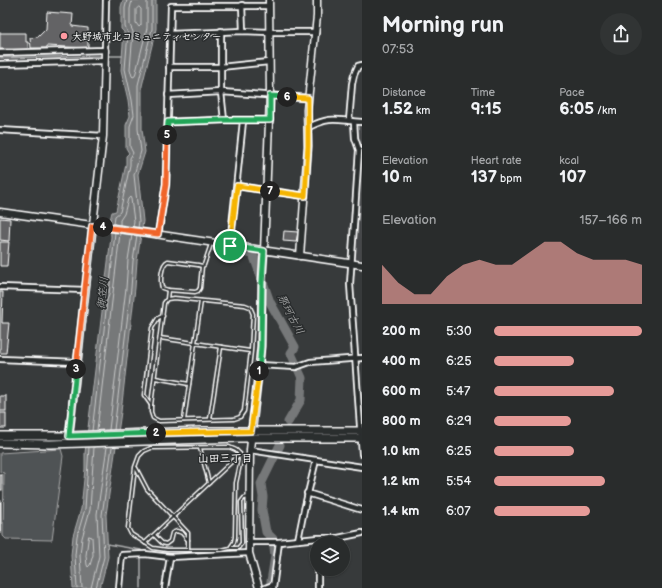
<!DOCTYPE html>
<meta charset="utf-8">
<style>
body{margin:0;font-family:"Balsamiq Sans","Klee One",sans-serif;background:#313434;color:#f1f3f6;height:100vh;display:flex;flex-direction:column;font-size:15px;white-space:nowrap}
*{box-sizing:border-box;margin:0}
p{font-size:13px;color:#a5a7a9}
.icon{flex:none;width:22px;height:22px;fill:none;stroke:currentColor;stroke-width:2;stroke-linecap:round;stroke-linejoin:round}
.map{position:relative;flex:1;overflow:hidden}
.drawer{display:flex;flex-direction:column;background:#292c2c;width:300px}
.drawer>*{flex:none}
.fabs{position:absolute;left:310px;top:536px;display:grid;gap:8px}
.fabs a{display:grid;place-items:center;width:40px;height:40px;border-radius:50%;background:#292c2c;box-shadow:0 1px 3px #0004,0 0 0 1px #454848;font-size:20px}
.pin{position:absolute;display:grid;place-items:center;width:34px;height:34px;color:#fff;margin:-17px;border:2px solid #fff;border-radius:50%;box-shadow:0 1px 4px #0007}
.km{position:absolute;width:20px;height:20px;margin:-10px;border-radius:50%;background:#222;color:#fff;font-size:11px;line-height:20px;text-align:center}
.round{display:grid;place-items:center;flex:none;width:42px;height:42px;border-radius:21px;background:#313434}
.headline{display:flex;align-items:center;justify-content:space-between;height:68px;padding:0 20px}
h1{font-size:22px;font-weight:700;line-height:30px}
.figures{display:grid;grid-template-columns:repeat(3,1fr);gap:6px;height:68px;padding:4px 20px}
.figures div{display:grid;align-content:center}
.figures b{font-size:17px;font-weight:700}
.figures small{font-size:11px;font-weight:400}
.figures p{font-size:11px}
.chart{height:112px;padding:8px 20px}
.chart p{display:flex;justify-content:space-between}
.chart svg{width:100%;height:72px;margin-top:4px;fill:#e69b98;opacity:.7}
ul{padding:0 20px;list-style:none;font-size:13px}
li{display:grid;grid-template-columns:64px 48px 1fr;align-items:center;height:30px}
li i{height:10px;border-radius:5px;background:#e69b98}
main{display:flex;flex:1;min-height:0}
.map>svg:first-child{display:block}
.built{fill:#444748}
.green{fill:#505354;stroke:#a8a9aa}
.water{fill:#767879;stroke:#adaeaf}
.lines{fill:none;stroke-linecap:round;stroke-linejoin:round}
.shore{stroke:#c8c9c9;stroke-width:1}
.stream{stroke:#adaeaf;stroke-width:1.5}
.river{stroke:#767879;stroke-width:9}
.building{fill:#636465;stroke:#fff}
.lane-casing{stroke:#fff;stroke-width:5}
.street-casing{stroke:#fff;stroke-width:8}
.secondary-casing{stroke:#fff;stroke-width:9}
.primary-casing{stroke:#fff;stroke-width:10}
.lane{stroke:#2a2d2e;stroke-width:2}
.street{stroke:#2a2d2e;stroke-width:4.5}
.secondary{stroke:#2a2d2e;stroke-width:6}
.primary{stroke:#2a2d2e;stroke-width:7}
.split-1-casing{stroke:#fff;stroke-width:8}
.split-2-casing{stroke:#fff;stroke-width:8}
.split-3-casing{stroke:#fff;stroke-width:8}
.split-4-casing{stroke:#fff;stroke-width:8}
.split-5-casing{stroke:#fff;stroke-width:8}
.split-6-casing{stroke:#fff;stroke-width:8}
.split-7-casing{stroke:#fff;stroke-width:8}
.split-8-casing{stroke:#fff;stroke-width:8}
.split-1{stroke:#22a559;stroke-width:5}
.split-2{stroke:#f5b400;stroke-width:5}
.split-3{stroke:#22a559;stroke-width:5}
.split-4{stroke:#f0652b;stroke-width:5}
.split-5{stroke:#f0652b;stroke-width:5}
.split-6{stroke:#22a559;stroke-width:5}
.split-7{stroke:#f5b400;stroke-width:5}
.split-8{stroke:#f5b400;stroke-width:5}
.poi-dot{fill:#ff9aa2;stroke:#2a2d2e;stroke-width:1.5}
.labels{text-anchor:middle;stroke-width:3;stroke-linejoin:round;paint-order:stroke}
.poi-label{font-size:10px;font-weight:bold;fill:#fff;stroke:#2a2d2e;text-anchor:start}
.water-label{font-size:11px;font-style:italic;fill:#b4b5b5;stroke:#2a2d2e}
.neighbourhood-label{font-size:11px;font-weight:bold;fill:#fff;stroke:#2a2d2e}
</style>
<main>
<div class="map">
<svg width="362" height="588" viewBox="0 0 362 588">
<rect width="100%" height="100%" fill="#373a3b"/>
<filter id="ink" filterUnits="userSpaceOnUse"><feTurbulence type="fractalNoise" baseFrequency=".025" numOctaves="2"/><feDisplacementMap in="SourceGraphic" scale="8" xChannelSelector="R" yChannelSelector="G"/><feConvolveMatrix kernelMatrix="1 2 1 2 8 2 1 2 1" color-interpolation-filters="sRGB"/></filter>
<g filter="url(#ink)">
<polygon class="built" points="358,124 362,124 362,259 356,259 352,254 361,150 356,137 357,125"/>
<polygon class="green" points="61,449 63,456 52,540 6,539 3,536 4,473 0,472 0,453"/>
<polygon class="water" points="123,0 156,0 156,29 142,86 142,129 145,152 138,174 143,221 137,261 135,288 121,412 106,515 108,557 100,588 73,588 71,555 73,536 81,509 85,469 85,453 111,237 110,220 112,212 116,211 126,164 126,156 129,153 126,148 126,125 130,116 128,100 121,70 124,32 121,29 121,7"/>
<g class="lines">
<g class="shore">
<polyline points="132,0 130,9 130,25 133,32 130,69 132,76 133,77 135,76 147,28 147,0"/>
<polygon points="139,7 141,9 141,25 139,27 136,23 136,10"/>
<polyline points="114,224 115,216 120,212 130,165 130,158 133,153 130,147 130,126 134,115 132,100 125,69 128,33 125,27 125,8 127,0"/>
<polyline points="120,225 120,220 124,214 128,199 130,197 131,199 134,221 133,227"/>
<polyline points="138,228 139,221 134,175 141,151 138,129 138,85 152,29 152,0"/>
<polyline points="97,430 120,233"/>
<polyline points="109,430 126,288 128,260 132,235"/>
<polyline points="114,430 131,288 133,261 137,235"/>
<polyline points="92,431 104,330 107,300 109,295 115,232"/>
<polygon points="89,536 92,537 93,555 90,565 88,567 87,565 86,556"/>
<polyline points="77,588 75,555 77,536 85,509 89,447"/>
<polyline points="82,588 80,555 82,538 90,510 94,447"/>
<polyline points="91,588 99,556 97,514 107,447"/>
<polyline points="96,588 104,557 102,515 112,447"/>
</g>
<g class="stream">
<polyline points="106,56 122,56"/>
<polyline points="0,58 102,56"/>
<polyline points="107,544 141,550 141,552"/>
<polyline points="141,588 141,556"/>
</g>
<g class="river">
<polyline points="214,247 253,254 270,302 295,347 291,353 302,378 301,400 288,422"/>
<polyline points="270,588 275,556 273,539 266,532 262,510 263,497 261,484 280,445"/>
</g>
</g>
<g class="building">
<polygon points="47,12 73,14 72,26 88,28 88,48 47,46 47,48 31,48 30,38 38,37 46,29"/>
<polygon points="0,33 26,33 26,42 28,42 28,48 26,50 0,49"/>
<polygon points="0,218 10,219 9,241 0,240"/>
<polygon points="284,231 298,232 296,242 283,241"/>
<polygon points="0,242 9,242 7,266 0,266"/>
<polygon points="0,292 3,292 2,323 9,323 6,353 0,353"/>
<rect x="0" y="396" width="6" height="15"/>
<rect x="0" y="413" width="6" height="15"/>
<rect x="0" y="475" width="2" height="15"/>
<rect x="0" y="501" width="1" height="32"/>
</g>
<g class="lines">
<defs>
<g id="lane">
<path d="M202 266 198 265 168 261C161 264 160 281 162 288L168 290 195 292 198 291 200 288 202 266 204 265 211 244"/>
<polyline points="167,299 174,298 245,305 250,307 253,314 251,351 244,411 240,417 234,419 159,421 153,418 151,412 151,405 164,303 167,299 168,290"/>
<polyline points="160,338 250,351"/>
<polyline points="155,378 189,384"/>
<polyline points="151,405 144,395 152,328 158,318 163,316"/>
<polyline points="210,419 221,347"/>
<polyline points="184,420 201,301"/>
<polyline points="200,448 209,483"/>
<polyline points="136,468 147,489 188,533 188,549"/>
<polyline points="154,535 162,543 166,544 170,541 172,533 177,531 182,533 188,540"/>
<polyline points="145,543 240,454"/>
<polyline points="230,548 234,542 235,537 236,483 241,460 240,454 236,450 229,447 151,448 144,451 139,456 135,467 128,528 131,534 153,548 167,550 222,550 230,548 238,548 242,543 241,502 244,498 249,497"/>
</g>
<g id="street">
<polyline points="242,5 243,31"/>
<polyline points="221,31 221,92 224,120"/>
<polyline points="170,34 243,31 269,32 316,32"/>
<polyline points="0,53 105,50 106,0"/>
<polyline points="0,64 104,61"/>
<polyline points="169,67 221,67 269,62"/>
<polyline points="168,95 221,92 308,98"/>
<polyline points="349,121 352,84 354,75 358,66 362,65"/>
<polyline points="168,122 224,120 270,120"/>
<polyline points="354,122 355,138 359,150 350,284 362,454"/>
<path d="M309 127C332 115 338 121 362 122"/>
<polyline points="0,130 103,136"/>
<polyline points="237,186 305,196"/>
<polyline points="158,235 166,184 171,6 269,6"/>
<polyline points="230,246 243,121"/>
<polyline points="0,287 85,290"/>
<polyline points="0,359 77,362"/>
<polyline points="259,365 296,367 310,362 362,358"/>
<polyline points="250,450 362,467"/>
<polyline points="307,493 362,510"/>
<polyline points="298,540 304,510 316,460"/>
<polyline points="249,542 279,542 318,538 338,538 362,533"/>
<polyline points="119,588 122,555 145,554 170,557 249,553"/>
<polyline points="165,588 170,557"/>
<polyline points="265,588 273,585"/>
<polyline points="273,588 279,542"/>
<polyline points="318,588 318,569"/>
</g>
<g id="secondary">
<polyline points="0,212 155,234 362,265"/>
<polyline points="300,256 308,146 307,110 317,16 317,0"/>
<polyline points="69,436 103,136 105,50"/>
<polyline points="259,588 249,553 250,450 261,346 262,282 264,251 270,96 269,0"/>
</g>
<g id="primary">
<polyline points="0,436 69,436 203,431 362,431"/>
<polyline points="0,443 50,444 239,438 362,438"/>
</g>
</defs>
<use href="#lane" class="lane-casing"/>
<use href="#street" class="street-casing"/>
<use href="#secondary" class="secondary-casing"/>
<use href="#primary" class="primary-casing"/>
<use href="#lane" class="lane"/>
<use href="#street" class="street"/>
<use href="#secondary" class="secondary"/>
<use href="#primary" class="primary"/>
</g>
</g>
<g class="lines" filter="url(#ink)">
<defs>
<polyline id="split-1" points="230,246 264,251 262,282 261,346 259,371"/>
<polyline id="split-2" points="156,433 251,431 259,371"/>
<polyline id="split-3" points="76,369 69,436 156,433"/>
<polyline id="split-4" points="76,369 92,226 103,227"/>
<polyline id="split-5" points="103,227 158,234 166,184 167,135"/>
<polyline id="split-6" points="167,135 168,122 224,120 270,120 270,96 287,97"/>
<polyline id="split-7" points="270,191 305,196 308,146 308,98 287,97"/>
<polyline id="split-8" points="230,246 237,186 270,191"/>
</defs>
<use href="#split-1" class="split-1-casing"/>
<use href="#split-2" class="split-2-casing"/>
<use href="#split-3" class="split-3-casing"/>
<use href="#split-4" class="split-4-casing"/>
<use href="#split-5" class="split-5-casing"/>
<use href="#split-6" class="split-6-casing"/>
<use href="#split-7" class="split-7-casing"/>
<use href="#split-8" class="split-8-casing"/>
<use href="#split-1" class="split-1"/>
<use href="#split-2" class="split-2"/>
<use href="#split-3" class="split-3"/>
<use href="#split-4" class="split-4"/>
<use href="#split-5" class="split-5"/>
<use href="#split-6" class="split-6"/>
<use href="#split-7" class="split-7"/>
<use href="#split-8" class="split-8"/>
</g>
<circle class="poi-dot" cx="64" cy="36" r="4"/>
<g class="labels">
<g class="poi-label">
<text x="72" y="40">大野城市北コミュニティセンター</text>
</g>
<g class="water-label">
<text transform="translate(102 293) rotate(-84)" y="4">御笠川</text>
<text transform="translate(291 314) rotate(62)" y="4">那珂古川</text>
</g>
<g class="neighbourhood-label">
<text x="225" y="462">山田三丁目</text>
</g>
</g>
</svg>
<div class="fabs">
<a><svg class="icon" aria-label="layers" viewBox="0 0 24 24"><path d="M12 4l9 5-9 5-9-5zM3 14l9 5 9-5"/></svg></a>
</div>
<div class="pin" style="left:230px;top:246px;background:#1e9e55"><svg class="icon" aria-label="arrive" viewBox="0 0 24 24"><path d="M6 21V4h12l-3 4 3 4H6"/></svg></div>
<b class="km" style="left:259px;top:371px">1</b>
<b class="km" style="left:156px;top:433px">2</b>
<b class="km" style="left:76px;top:369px">3</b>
<b class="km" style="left:103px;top:227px">4</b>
<b class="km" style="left:167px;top:135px">5</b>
<b class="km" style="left:287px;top:97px">6</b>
<b class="km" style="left:270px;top:191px">7</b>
</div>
<section class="drawer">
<div class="headline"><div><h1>Morning run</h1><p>07:53</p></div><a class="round"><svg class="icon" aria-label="share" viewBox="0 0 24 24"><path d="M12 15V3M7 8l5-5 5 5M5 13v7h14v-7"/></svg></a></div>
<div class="figures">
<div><p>Distance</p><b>1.52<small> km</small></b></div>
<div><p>Time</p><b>9:15</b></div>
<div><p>Pace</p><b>6:05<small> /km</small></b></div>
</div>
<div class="figures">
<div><p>Elevation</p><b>10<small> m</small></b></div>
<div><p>Heart rate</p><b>137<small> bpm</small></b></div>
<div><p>kcal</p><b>107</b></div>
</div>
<div class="chart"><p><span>Elevation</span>157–166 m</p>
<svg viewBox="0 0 160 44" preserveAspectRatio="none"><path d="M0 44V20L10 31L20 38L30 38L40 27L50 20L60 17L70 20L80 20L90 13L100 6L110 6L120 13L130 17L140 17L150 17L160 20V44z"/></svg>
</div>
<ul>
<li><b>200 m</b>5:30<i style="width:100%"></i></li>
<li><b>400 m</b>6:25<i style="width:54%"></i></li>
<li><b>600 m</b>5:47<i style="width:81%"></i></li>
<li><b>800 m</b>6:29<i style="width:52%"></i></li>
<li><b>1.0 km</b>6:25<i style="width:54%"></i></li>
<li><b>1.2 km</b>5:54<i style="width:75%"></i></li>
<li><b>1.4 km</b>6:07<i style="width:65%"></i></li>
</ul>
</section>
</main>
